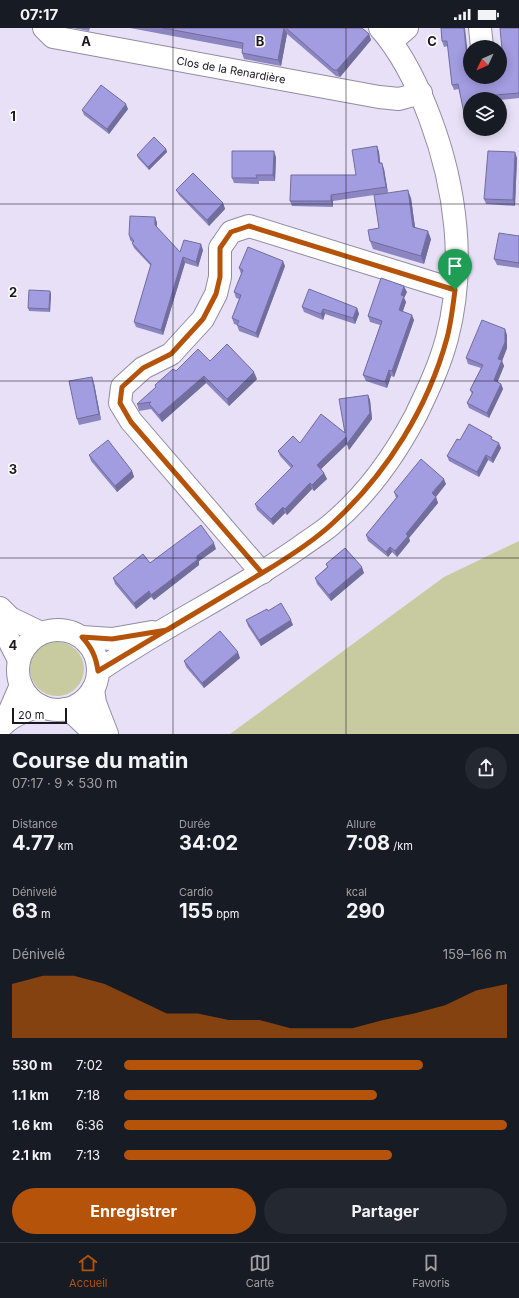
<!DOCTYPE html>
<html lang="fr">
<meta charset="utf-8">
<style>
body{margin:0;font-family:Inter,sans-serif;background:#242831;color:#f1f3f6;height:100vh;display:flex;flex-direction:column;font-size:15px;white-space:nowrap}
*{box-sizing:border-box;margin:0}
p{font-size:13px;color:#9ea1a6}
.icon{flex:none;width:22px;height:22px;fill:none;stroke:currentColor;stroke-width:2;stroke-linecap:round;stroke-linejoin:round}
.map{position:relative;height:706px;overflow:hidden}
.details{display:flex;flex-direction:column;background:#171b24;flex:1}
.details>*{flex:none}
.needle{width:26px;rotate:226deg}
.tools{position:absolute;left:463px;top:12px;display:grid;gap:8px}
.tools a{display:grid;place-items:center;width:44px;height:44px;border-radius:50%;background:#171b24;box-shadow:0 2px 10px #0003;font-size:20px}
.scale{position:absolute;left:12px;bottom:10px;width:55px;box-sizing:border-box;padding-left:4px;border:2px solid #1b1820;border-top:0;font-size:11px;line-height:14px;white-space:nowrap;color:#1b1820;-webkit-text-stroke:3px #fff;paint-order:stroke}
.pin{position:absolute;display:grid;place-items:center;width:34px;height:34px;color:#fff;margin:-41px -17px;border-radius:50% 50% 50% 0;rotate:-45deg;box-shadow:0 0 4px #0007}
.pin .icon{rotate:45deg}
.round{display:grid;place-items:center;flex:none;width:42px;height:42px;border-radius:21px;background:#242831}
.headline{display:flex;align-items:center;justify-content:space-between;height:68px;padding:0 12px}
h1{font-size:22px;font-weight:700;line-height:30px}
.figures{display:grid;grid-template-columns:repeat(3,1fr);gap:6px;height:68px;padding:4px 12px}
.figures div{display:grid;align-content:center}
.figures b{font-size:20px;font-weight:700}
.figures small{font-size:11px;font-weight:400}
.figures p{font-size:11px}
.chart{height:112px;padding:8px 12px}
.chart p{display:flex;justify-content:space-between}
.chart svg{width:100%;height:72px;margin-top:4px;fill:#b45309;opacity:.7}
.action{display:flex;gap:8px;margin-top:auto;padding:8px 12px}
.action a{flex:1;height:46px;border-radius:24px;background:#b45309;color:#fff;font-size:16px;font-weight:700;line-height:46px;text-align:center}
.action a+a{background:#242831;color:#f1f3f6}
ul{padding:0 12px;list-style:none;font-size:13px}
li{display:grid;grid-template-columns:64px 48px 1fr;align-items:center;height:30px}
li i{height:10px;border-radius:5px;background:#b45309}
.status{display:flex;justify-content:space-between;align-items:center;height:28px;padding:0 20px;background:#171b24;direction:ltr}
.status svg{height:11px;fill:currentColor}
.tabs{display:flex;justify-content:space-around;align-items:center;height:56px;border-top:1px solid #363941;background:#171b24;font-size:11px;color:#9ea1a6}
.tabs a{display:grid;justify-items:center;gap:2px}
.tabs .selected{color:#b45309}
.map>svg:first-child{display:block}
.green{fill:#c7cb9f}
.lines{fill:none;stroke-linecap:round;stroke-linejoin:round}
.minor-casing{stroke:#938ba0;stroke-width:24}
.major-casing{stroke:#938ba0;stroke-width:24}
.minor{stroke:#fff;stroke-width:22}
.major{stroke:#fff;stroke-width:22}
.wall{fill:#8b86c1}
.shaded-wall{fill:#716d9d}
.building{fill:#a29ce0;stroke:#716d9d}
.route-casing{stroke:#fff;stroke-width:8}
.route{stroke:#b45309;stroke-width:5}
.grid{fill:none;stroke:#1b1820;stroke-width:1;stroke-opacity:0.55}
.labels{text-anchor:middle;stroke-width:3;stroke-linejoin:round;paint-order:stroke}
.street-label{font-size:11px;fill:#1b1820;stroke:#fff}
.grid-label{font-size:13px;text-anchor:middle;font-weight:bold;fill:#1b1820;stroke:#fff;stroke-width:3;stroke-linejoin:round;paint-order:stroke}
</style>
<div class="status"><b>07:17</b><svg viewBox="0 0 49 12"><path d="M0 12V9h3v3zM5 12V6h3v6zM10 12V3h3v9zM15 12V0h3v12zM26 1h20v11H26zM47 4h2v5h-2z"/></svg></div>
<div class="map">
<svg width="519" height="706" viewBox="0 0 519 706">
<rect width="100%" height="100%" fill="#e8e0f6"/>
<g class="green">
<polygon points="519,513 519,706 230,706 444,549"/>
<circle cx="57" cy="641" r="27"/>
</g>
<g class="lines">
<defs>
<g id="minor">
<polyline points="44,0 53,9 379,69 399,71 421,65"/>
<polyline points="480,0 482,19"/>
<polyline points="392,13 407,0"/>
<polyline points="262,545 131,393 120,375 122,359 143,340 171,326 203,291 216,266 220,249 220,220 231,204 249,198 455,262"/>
<polyline points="82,609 112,611 152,604"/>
<path d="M98 643C163 598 235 565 300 519 311 511 323 504 333 495 368 465 395 427 416 387 428 362 440 337 447 310 466 238 456 159 430 90 418 58 403 26 380 0"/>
<polyline points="5,694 21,657"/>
<path d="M0 700C10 688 26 682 41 678"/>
</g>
<g id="major">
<polyline points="0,580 10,590 41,605"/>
<polyline points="0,595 19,632"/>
<circle cx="58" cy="642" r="40"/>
<polyline points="93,661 95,675 107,706"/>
<polyline points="65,681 73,685 95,706"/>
</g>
</defs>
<use href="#minor" class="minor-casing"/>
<use href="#major" class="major-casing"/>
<use href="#minor" class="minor"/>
<use href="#major" class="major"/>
</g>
<g class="wall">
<polygon points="73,0 90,0 89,3"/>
<polygon points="130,0 362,0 369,6 371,12 340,49 336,48 287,6 281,38 244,31 242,25 242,21"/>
<polygon points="441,0 468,32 470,49 504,43 519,0 519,70 500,72 500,71 470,71 470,89 466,90 464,85 459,61 454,62 452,57 448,18 444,19 442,13"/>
<polygon points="128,81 109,106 84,87 82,82"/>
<polygon points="377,118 379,124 380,135 384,141 388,165 333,173 333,179 292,178 290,173 356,147"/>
<polygon points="166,121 167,124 149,142 138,130 137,127"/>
<polygon points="276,129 275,153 259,153 259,156 234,155 232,150"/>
<polygon points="517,130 515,178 486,176 484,171"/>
<polygon points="176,162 223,175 225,181 209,198 179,167"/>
<polygon points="411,170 415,199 431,211 424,236 373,221 370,213 379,200"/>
<polygon points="155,189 157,195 157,200 180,224 203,222 198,239 185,235 163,307 136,299 134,294 151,238 134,220 132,215 133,215 130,212 129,207"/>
<polygon points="519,208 519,240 497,237 494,231"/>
<polygon points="285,238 258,310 239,303 237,297 234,296 232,290 239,271 236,270 234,264 241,246 239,240"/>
<polygon points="407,264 404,270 406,274 403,283 414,292 394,349 391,348 387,360 366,353 363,347 380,297 370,294 368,288"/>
<polygon points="51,266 50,284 29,283 28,280"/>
<polygon points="302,279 357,280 359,286 355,296 325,286 323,292 304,284"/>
<polygon points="507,307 507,320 502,333 504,338 497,354 501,356 503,361 489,390 469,380 467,375 472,366 470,362 481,340 468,336 466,330"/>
<polygon points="210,333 257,351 229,378 206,355 162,394 151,381 139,383 137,376 156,359 155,357 176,343"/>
<polygon points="94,355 101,392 79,397 77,391"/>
<polygon points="368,367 370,372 372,391 349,422 347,416 321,441 324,445 327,451 314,463 312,461 287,487 285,485 273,497 257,482 255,476 291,440 280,428 278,423 300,415 345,405"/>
<polygon points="460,412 493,412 501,420 493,435 488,432 479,449 449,433 447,428"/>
<polygon points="89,427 132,443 134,449 117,464 91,433"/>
<polygon points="446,456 436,469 438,475 409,510 410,513 397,529 392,524 388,529 368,513 366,507 396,470 394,464"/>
<polygon points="216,521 199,533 199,537 154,572 151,569 136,581 115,556 113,550 150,535"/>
<polygon points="326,536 364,545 331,573 317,556 315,550 327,539"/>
<polygon points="246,592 293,597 261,618 248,598"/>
<polygon points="240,630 204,660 186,639 184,633"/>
</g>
<g class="shaded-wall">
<polygon points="284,0 287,6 281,38 278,32"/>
<polygon points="464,0 465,0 469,37 467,32"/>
<polygon points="369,6 371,12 340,49 337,42"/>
<polygon points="126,76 128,81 109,106 107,101"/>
<polygon points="377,118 379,124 381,141 379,135"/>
<polygon points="166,121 167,124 149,142 148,139"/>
<polygon points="274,123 276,129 275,153 273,147"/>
<polygon points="515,124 517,130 515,178 513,172"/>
<polygon points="382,135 384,141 388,165 386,159"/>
<polygon points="408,162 411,170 416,207 413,199"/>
<polygon points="331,167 333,173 333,179 331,173"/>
<polygon points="223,175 225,181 209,198 207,192"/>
<polygon points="155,189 157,195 156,203 155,197"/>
<polygon points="428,203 431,211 424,236 421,228"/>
<polygon points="201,216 203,222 198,239 196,234"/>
<polygon points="183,229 185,235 163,307 161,302"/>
<polygon points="283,233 285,238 258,310 256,305"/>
<polygon points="404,258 407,264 404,270 406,274 401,288 399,282 401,267"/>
<polygon points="50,263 51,266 50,284 49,281"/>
<polygon points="357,280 359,286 355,296 353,290"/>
<polygon points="323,281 325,286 323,292 321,286"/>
<polygon points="412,287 414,292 394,349 392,343"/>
<polygon points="505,301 507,307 507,320 502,333 504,338 496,358 494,352"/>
<polygon points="389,342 391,348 387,360 385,354"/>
<polygon points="254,344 257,351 229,378 227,371"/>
<polygon points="204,348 206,355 162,394 159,387"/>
<polygon points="92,349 94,355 101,392 99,386"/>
<polygon points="501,356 503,361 489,390 487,385"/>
<polygon points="368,367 370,372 372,391 349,422 347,416"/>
<polygon points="346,409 348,415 319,443 317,437"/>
<polygon points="499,415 501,420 493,435 491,430"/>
<polygon points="486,427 488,432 479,449 477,444"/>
<polygon points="132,443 134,449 117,464 115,458"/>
<polygon points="324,445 327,451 314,463 312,457"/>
<polygon points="444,451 446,456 434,471 432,465"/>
<polygon points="310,455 312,461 287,487 285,481"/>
<polygon points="436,469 438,475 409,510 410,513 397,529 395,523 406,506"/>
<polygon points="283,479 285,485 273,497 271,491"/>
<polygon points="214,515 216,521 199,533 199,537 154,572 151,567 197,528"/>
<polygon points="390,519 392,524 388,529 386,524"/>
<polygon points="362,539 364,545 331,573 329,567"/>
<polygon points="149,563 151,569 136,581 134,575"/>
<polygon points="291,592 293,597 261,618 259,612"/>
<polygon points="238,624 240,630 204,660 202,655"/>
</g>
<g class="building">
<polygon points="163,0 284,0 278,32 242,25 243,15"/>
<polygon points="286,0 362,0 369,6 337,42 334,42"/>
<polygon points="441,0 464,0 467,32 470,32 470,49 500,49 500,43 504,43 500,0 519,0 519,65 484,68 484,70 480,71 470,71 470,84 464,85 458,56 452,57 447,13 442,13"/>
<polygon points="101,57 126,76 107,101 82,82"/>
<polygon points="154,109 166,121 148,139 137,127"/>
<polygon points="377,118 379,135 382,135 386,159 331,167 331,173 290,173 291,147 356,147 352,122"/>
<polygon points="232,123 274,123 273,147 256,147 257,150 232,150"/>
<polygon points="488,123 515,124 513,172 484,171"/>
<polygon points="193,145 223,175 207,192 176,162"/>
<polygon points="408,162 413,199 428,203 421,228 370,213 368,202 379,200 374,167"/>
<polygon points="130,188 155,189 155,197 180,224 184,212 201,216 196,234 183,229 161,302 134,294 151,236 132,215 134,213 129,207"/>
<polygon points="499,205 519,208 519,235 494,231"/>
<polygon points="248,219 283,233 256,305 237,297 239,293 232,290 241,267 234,264 243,242 239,240"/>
<polygon points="381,250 404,258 401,267 404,268 399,282 412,287 392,343 389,342 385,354 363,347 382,293 368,288"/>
<polygon points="309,261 357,280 353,290 323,281 321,286 302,279"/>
<polygon points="29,262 50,263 49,281 28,280"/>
<polygon points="482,292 505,301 505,314 498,331 502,332 494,352 501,356 487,385 467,375 473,364 470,362 483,337 466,330"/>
<polygon points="227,316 254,344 227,371 204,348 159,387 149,376 151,374 137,376 156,359 155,357 173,341 176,343 198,321 210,333"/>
<polygon points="92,349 99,386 77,391 69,353"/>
<polygon points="368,367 370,385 347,416 346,409 317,437 324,445 312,457 310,455 285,481 283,479 271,491 255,476 293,438 278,423 293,408 300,415 321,386 345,405 339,371"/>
<polygon points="469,396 492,409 491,411 499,415 491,430 486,427 477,444 447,428 457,411 460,412"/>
<polygon points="108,412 132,443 115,458 89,427"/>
<polygon points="421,431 444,451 432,465 436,469 406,506 408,508 395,523 390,519 386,524 366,507 398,468 394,464"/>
<polygon points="201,497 214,515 197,528 197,532 151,567 149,563 134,575 113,550 143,526 150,535"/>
<polygon points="345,520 362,539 329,567 315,550 328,539 326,536"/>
<polygon points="281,575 291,592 259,612 246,592 267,581 268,583"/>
<polygon points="220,603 238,624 202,655 184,633"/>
</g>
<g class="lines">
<defs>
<path id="route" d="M455 262 249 198 231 204 220 220V249L216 266 203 291 171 326 143 340 122 359 120 375 131 394 262 545 98 643C96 629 92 620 82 609L112 611 167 602 262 545C284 532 315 512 334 494 387 445 428 380 447 310 451 295 453 278 455 262"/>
</defs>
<use href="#route" class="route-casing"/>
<use href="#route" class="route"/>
</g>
<path class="grid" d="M173 0V706M346 0V706M0 176H519M0 353H519M0 530H519"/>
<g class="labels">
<g class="street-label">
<text transform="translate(231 42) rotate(10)" y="4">Clos de la Renardière</text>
</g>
</g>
<g class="grid-label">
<text x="86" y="18">A</text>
<text x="260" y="18">B</text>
<text x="432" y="18">C</text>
<text x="13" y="93">1</text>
<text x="13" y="269">2</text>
<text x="13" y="446">3</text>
<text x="13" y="622">4</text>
</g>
</svg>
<div class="tools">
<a><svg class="needle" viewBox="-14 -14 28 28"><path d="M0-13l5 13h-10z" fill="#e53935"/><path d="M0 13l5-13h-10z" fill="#9ea1a6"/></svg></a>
<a><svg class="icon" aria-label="layers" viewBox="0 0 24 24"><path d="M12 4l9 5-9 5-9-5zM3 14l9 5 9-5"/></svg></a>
</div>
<div class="scale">20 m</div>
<div class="pin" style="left:455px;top:262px;background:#1e9e55"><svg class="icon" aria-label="arrive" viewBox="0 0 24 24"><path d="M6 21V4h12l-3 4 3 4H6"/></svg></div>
</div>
<section class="details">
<div class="headline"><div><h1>Course du matin</h1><p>07:17 · 9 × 530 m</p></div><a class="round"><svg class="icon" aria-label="share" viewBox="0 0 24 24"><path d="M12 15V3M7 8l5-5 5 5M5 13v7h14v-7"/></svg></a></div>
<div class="figures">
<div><p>Distance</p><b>4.77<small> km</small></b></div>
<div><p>Durée</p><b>34:02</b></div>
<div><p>Allure</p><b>7:08<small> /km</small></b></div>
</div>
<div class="figures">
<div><p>Dénivelé</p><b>63<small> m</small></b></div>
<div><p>Cardio</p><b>155<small> bpm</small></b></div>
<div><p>kcal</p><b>290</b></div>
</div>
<div class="chart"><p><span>Dénivelé</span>159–166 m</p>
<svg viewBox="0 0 160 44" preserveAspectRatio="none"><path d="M0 44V11L10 6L20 6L30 11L40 20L50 29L60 29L70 33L80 33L90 38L100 38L110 38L120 33L130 29L140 24L150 15L160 11V44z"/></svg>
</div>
<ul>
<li><b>530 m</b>7:02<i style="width:78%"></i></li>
<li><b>1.1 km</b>7:18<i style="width:66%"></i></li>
<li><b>1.6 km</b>6:36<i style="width:100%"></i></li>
<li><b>2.1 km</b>7:13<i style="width:70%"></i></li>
</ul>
<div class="action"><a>Enregistrer</a><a>Partager</a></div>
</section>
<nav class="tabs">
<a class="selected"><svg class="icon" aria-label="home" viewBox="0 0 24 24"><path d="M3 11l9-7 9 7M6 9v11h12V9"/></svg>Accueil</a>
<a><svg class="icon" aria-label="map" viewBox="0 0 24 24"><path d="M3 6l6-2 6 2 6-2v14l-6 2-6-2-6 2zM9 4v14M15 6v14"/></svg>Carte</a>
<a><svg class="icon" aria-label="saved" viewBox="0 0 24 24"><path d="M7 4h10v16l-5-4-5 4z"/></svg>Favoris</a>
</nav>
